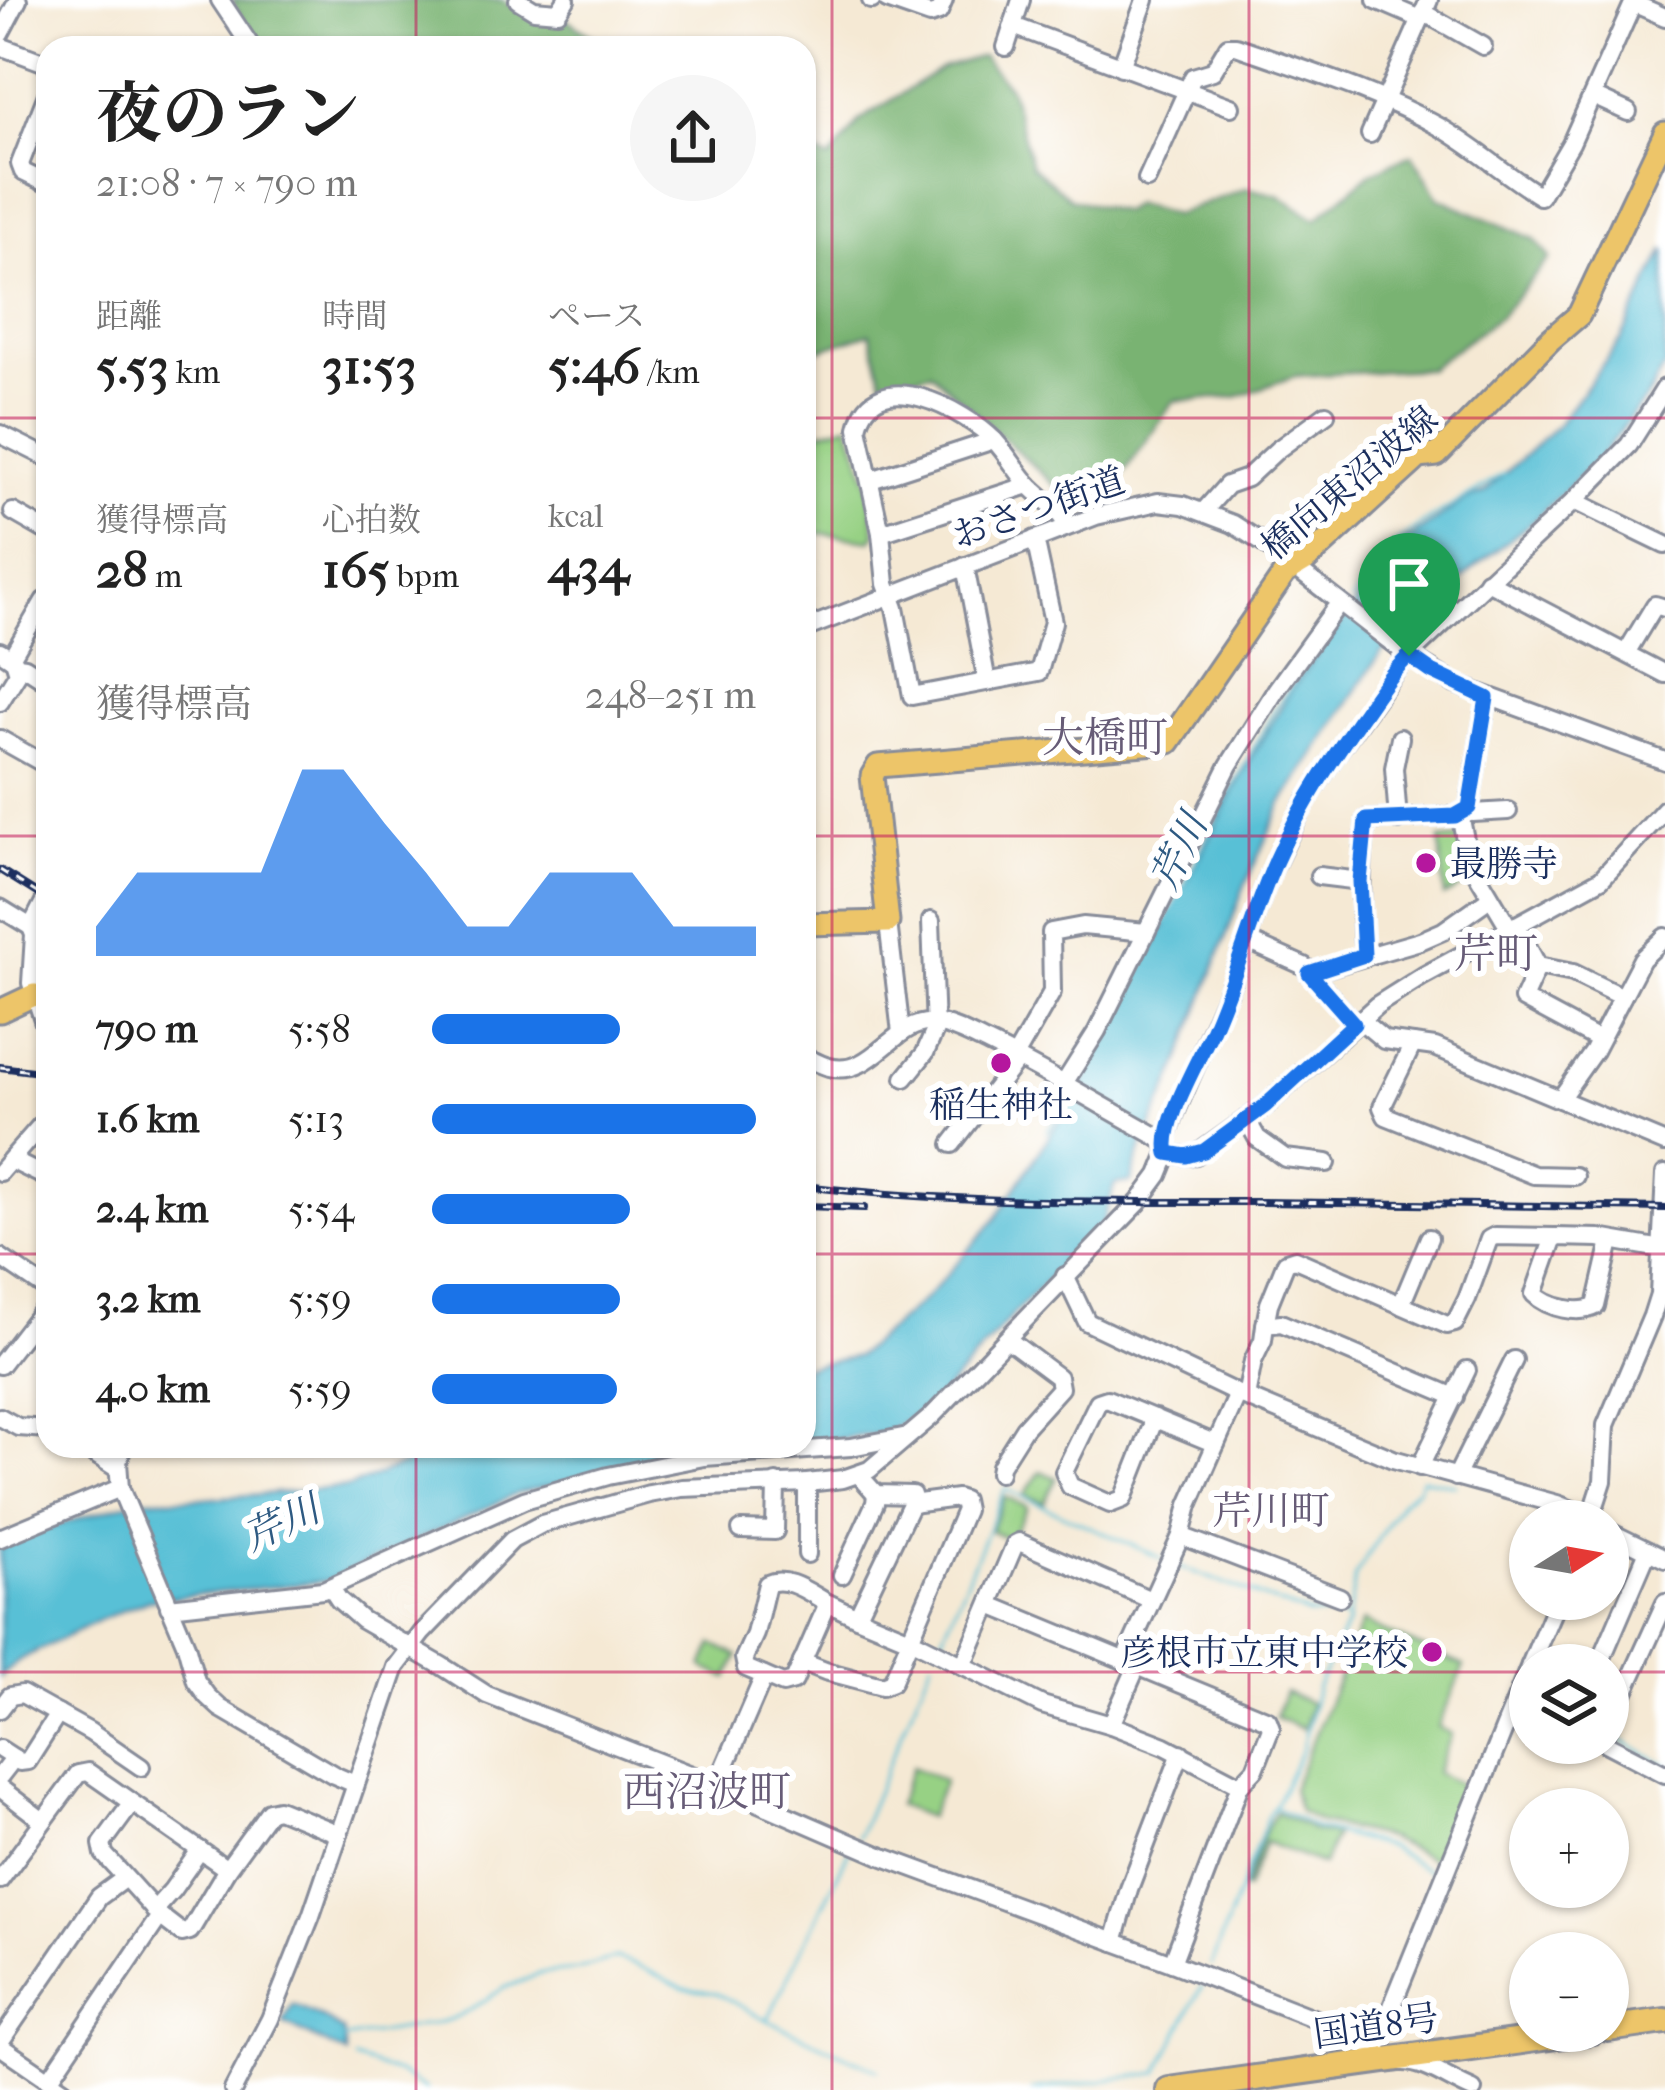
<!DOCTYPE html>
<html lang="ja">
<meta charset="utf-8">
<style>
body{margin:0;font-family:"IM FELL French Canon","Noto Serif JP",serif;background:#f6f6f6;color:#222;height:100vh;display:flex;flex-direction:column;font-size:45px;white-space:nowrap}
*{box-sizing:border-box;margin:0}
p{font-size:39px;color:#767676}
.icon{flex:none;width:66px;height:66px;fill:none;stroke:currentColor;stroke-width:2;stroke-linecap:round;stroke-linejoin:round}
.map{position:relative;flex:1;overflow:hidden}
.sheet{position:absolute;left:36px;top:36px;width:780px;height:1422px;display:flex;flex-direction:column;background:#fff;border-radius:36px;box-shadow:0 3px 9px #0004}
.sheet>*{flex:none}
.needle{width:78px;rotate:79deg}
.tools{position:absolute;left:1509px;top:1500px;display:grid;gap:24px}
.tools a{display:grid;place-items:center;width:120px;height:120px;border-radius:50%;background:#fff;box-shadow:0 3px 9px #0004;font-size:60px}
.pin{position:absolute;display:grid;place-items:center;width:102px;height:102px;color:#fff;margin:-123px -51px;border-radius:50% 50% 50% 0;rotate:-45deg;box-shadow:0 0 12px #0007}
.pin .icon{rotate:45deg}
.round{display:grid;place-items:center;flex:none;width:126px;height:126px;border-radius:63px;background:#f6f6f6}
.overview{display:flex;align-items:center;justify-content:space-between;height:204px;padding:0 60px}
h1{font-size:66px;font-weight:700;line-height:90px}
.figures{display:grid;grid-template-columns:repeat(3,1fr);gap:18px;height:204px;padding:12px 60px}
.figures div{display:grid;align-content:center}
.figures b{font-size:51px;font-weight:700}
.figures small{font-size:33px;font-weight:400}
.figures p{font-size:33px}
.chart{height:336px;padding:24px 60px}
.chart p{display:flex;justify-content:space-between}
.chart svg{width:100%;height:216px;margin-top:12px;fill:#1a73e8;opacity:.7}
ul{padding:0 60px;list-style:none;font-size:39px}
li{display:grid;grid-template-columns:192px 144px 1fr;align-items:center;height:90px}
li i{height:30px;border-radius:15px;background:#1a73e8}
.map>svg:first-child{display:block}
.green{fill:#97d184;stroke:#598071;stroke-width:3}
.forest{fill:#79b372;stroke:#4a7168;stroke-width:3}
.water{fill:#59c0d6;stroke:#3a789a;stroke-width:3}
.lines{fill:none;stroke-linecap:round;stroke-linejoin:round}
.stream{stroke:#59c0d6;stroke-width:3}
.minor-casing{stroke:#888c99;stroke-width:22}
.major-casing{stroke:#888c99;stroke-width:27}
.highway-casing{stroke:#888c99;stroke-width:30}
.minor{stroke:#fff;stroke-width:16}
.major{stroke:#edc569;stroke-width:21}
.highway{stroke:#edc569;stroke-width:24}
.rail-casing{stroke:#1b2f5e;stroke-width:8}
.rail{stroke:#fff;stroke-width:3;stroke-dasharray:9;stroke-linecap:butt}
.route-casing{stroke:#fff;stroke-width:24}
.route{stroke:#1a73e8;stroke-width:15}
.grid{fill:none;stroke:#c2185b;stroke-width:3;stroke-opacity:0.55}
.poi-dot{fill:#b5179e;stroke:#fff;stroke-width:4.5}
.labels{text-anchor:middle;stroke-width:12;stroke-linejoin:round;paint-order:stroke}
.street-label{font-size:36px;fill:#1b2f5e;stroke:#fff}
.poi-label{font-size:36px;fill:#1b2f5e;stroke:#fff;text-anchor:start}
.water-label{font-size:39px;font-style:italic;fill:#2e5a82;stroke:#fff}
.neighbourhood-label{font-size:39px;fill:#675c77;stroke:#fff}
.quarter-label{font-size:42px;fill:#675c77;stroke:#fff}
</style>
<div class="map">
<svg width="1665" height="2090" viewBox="0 0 1665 2090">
<rect width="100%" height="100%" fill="#fff"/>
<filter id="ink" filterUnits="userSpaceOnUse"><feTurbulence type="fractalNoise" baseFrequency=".00833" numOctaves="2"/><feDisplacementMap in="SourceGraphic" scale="24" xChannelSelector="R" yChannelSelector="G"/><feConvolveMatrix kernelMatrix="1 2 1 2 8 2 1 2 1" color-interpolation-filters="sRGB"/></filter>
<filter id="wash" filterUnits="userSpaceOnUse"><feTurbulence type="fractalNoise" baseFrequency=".004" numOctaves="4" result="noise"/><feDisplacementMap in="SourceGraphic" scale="48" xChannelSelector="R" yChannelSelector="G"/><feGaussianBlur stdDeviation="2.7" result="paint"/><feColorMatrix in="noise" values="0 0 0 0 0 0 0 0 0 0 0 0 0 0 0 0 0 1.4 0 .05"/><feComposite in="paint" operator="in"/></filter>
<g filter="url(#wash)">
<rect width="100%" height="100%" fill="#f5e9d4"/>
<g class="green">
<polygon points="849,424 868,480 876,534 871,540 804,531 804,436"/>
<polygon points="1461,838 1475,880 1444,896 1440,840"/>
<polygon points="1041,1471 1056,1478 1044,1503 1024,1495"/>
<polygon points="1005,1497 1027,1507 1010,1540 990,1531"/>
<polygon points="1362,1622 1464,1666 1438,1727 1452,1734 1436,1773 1465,1786 1434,1860 1388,1838 1323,1823 1299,1811 1292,1789"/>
<polygon points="713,1644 738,1656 728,1678 703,1667"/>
<polygon points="1285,1692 1311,1703 1303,1729 1275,1717"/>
<polygon points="912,1767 944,1781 929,1817 897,1805"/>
<polygon points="1276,1812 1315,1831 1335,1835 1323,1865 1265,1842 1246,1890 1243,1889 1266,1828"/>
</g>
<g class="forest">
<polygon points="232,0 502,0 537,19 563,17 612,48 256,48"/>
<polygon points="982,56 1010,89 1031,166 1071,199 1122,212 1134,204 1174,215 1247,188 1278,195 1316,219 1371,173 1412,154 1439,198 1534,239 1550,258 1500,316 1428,369 1295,376 1236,397 1174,401 1113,489 1073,502 931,372 884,384 870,333 804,355 804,147 829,160 861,120 942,68"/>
</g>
<g class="water">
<polygon points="1665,249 1665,366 1647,397 1600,457 1533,521 1475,567 1381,653 1282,804 1245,885 1179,1064 1141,1150 1131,1182 1115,1184 1103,1222 1013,1315 935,1402 886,1433 804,1443 804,1367 857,1356 926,1298 995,1220 1084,1082 1250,759 1289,693 1399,545 1467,499 1484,493 1558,424 1621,340"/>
<polygon points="448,1446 765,1446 676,1454 519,1493 327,1581 148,1600 101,1619 19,1660 0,1677 0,1549 33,1533 140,1499 214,1498 350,1487"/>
<polygon points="293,2005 324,2019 343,2031 346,2054 283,2023"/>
</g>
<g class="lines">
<g class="stream">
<path d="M1352 601C1367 582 1380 557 1399 541 1431 514 1470 498 1503 474L1505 476"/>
<polyline points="1167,923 1213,823 1275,708 1343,614"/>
<polyline points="1077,1085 1151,952"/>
<polyline points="1047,1132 1072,1093"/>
<polyline points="1177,1566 1310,1615 1333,1615 1344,1619"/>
<polyline points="940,1643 1005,1489 1161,1558"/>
<polyline points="1613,1736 1665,1764"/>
<polyline points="1274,1807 1316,1828 1389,1847 1432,1873"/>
<polyline points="858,1836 932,1661"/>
<polyline points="1211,1965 1268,1815 1274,1807 1302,1748 1317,1686 1347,1625 1355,1576 1401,1502 1418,1488 1422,1478 1455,1485"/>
<polyline points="768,2019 849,1851"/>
<polyline points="344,2039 433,2024 458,2017 504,1988 542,1973 578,1970 616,1958 639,1966 684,1988 716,1993 767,2020 878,2070"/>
<polyline points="355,2059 400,2074 426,2090"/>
<polyline points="1032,2090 1158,2073 1202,1986"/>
</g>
</g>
</g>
<g filter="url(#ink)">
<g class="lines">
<defs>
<g id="minor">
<polyline points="220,0 252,48"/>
<polyline points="518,0 534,10 558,12 566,0"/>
<polyline points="871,0 872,0"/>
<polyline points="887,0 930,15 939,12 944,0"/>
<polyline points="1376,0 1420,19"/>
<polyline points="1423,12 1483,46"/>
<polyline points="1014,22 1016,27 1231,107"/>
<polyline points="0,34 18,0"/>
<polyline points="0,46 48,64"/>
<polyline points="1006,47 1021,0"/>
<polyline points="1121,67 1145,0"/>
<polyline points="48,92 20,164 23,172 48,184"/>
<polyline points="1593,96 1628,112"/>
<polyline points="1370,134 1429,0"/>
<path d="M1147 179 1193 77 1213 71 1228 46H1236C1304 70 1376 91 1438 126 1474 146 1504 174 1540 196L1571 143 1632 6 1635 4 1665 17"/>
<polyline points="0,434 48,458"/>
<polyline points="871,480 994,440"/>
<polyline points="1574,501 1665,545"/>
<polyline points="13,512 48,532"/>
<polyline points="1203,512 1227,485 1247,478 1277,450 1326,414"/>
<polyline points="881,533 1029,485"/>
<path d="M1035 539 1053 622 1039 672 912 696 895 608 886 584 881 533 858 428C873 360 966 411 995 441 1008 455 1017 472 1030 486 1044 500 1058 508 1067 526"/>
<polyline points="965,566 987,682"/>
<polyline points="1487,581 1665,674"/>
<polyline points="804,629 1096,516 1158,502 1183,505 1233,524 1266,545 1409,656 1455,684 1665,761"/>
<polyline points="0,651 14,660 18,673 0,702"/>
<polyline points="1626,653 1655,605 1665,608"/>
<polyline points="11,658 44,601"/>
<polyline points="18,666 25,667 48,682"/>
<polyline points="0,739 48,766"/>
<polyline points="1468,810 1473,813 1508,811"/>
<polyline points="1460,814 1469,860 1510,929"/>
<polyline points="1398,820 1394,768 1400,738"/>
<polyline points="1319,876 1360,881"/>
<polyline points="48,894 31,927 34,935 31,983 48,1035"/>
<polyline points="0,908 31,927"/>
<polyline points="888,922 901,1033"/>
<polyline points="1516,925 1538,966 1573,973 1622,997"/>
<polyline points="1248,941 1304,966 1354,1024"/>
<path d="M1364 955C1359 909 1361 866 1366 820L1455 816 1469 808 1487 698"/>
<polyline points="1538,966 1523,999 1599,1040"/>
<polyline points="1309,973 1420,941 1443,931 1490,898"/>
<polyline points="1359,1019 1384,1040 1435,1047 1665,1143"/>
<polyline points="1413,1044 1382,1107 1386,1116 1534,1175 1575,1176"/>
<path d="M804 1056C812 1060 821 1065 829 1067 873 1079 894 1018 935 1023 953 1025 971 1036 987 1043 1045 1071 1100 1105 1156 1136L1165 1142 1168 1153 1186 1156 1196 1155 1265 1106 1377 1005 1423 976 1601 879 1665 809"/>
<polyline points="1015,1057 1052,992 1051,932 1083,926 1146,932"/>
<polyline points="905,1078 925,1053 935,1030 931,921"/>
<polyline points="1063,1085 1097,1031 1229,765 1276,690 1334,610"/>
<polyline points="1560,1099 1594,1051 1642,959 1665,937"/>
<polyline points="1247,1120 1257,1138 1285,1158 1327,1163"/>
<polyline points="1165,1142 1175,1113 1231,984 1268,879 1304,805 1336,754 1401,663 1574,501 1629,445 1665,388"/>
<polyline points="952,1144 1018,1059"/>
<polyline points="11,1160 48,1178"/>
<polyline points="0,1172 48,1117"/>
<path d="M1611 1241 1596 1306C1579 1315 1548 1308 1534 1294L1554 1237 1599 1238 1662 1249"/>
<polyline points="0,1257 48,1290"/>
<polyline points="1065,1276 1087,1322 1238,1394 1393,1459 1557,1504 1583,1514 1591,1521"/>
<polyline points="1401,1305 1429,1238"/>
<polyline points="1265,1325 1269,1304 1286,1262 1295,1259 1447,1325 1455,1323 1467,1299 1489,1239 1495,1236 1554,1237"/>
<polyline points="0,1365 48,1303"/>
<polyline points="1246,1397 1253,1361 1263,1340 1265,1325 1281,1323 1455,1397"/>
<polyline points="0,1417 18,1427 48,1429"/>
<polyline points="1155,1418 1123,1499 1110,1504 1070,1486 1064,1472 1098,1402 1107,1399 1216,1444"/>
<polyline points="82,1446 118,1469"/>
<polyline points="123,1446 118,1462 120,1488 186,1645 196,1681 207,1696 220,1708 334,1775 355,1784"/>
<polyline points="1420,1467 1467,1370"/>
<polyline points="999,1473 1000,1466 1024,1428 1060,1388 1058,1377 1007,1339"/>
<polyline points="859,1475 876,1494 912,1495 914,1504"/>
<polyline points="1456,1477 1514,1360"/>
<polyline points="1590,1521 1603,1481 1606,1425 1652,1316 1659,1294 1665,1174"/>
<polyline points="741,1530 775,1531 776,1483"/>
<polyline points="1608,1531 1665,1559"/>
<polyline points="1181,1536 1340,1597"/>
<polyline points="0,1538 120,1488"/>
<polyline points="807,1554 807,1483"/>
<polyline points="842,1575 875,1503 876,1494"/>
<polyline points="331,1588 339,1600 362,1620 442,1666 487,1695 717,1785 881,1856 1172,1963 1364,2038 1374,2061"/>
<path d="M828 1603C809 1593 788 1575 767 1584L755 1634 744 1658 746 1668 783 1684 794 1681 828 1603 857 1617"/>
<polyline points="990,1605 1268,1720 1271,1728 1255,1769 1240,1785 1172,1963"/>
<polyline points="169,1607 323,1590 524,1500 608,1476 704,1457 851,1447 908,1436"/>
<polyline points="1124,1661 1181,1536 1189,1505 1238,1394"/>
<polyline points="802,1662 825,1671 882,1686 892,1682 965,1510 963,1500 957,1498 911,1504 857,1617 910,1639 1042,1705 1111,1725 1165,1746 1240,1785"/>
<polyline points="1530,1665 1558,1599"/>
<polyline points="1599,1665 1648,1551"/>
<polyline points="963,1666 1015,1544 1019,1542 1151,1600"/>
<polyline points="0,1709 10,1696 22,1694 90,1732 141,1767"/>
<polyline points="1111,1725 1137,1666"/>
<polyline points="1608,1729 1665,1603"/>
<polyline points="1605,1743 1665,1774"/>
<polyline points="0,1749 20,1762 28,1761 58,1714"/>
<polyline points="0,1776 14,1758"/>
<polyline points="717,1785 764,1676"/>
<polyline points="0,1788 43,1821"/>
<polyline points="132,1803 102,1844 104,1854 160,1916 182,1933 190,1931 227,1869 269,1811 278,1809 339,1834"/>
<polyline points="0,1880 78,1774 88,1772 227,1869"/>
<polyline points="154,1910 172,1890 200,1850"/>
<polyline points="1114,1942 1129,1889 1181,1753"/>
<polyline points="0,2042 99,1897 125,1878"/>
<polyline points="0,2046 64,2090"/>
<polyline points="1375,2060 1382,2031 1407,1969 1530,1665"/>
<path d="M1403 2062C1427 2062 1450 2081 1473 2090"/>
<polyline points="49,2080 160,1916"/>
<polyline points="233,2090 270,2019 311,1916 396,1667 422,1633 512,1540 542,1524 649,1494 682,1488 807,1483 843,1479 869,1470 931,1417 1139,1202 1159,1175 1168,1153"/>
</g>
<g id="major">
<polyline points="804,924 888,922 872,776 878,766 1169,742 1285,573 1305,561 1419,457 1437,455 1551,339 1579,315 1665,133"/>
<polyline points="0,1011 34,995 48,997"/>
</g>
<g id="highway">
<polyline points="1608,2029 1665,2021"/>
<polyline points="1169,2090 1593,2031"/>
</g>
</defs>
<use href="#minor" class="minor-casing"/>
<use href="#major" class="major-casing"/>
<use href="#highway" class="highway-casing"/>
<use href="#minor" class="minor"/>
<use href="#major" class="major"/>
<use href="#highway" class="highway"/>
<defs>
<g id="rail">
<polyline points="0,870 48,900"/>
<polyline points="0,1067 48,1073"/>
<path d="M804 1186C956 1204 1108 1202 1262 1202 1396 1203 1531 1206 1665 1208"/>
<polyline points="804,1206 864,1208"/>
</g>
</defs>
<use href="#rail" class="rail-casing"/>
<use href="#rail" class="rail"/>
</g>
</g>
<g class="lines" filter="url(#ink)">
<defs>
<path id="route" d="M1409 656 1432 672 1487 698 1469 808 1455 816 1366 820 1360 881 1364 955 1309 973 1354 1024 1265 1106 1204 1151 1186 1156 1168 1153C1160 1123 1202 1056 1214 1026 1235 978 1249 928 1268 880 1290 823 1324 771 1358 721 1374 699 1389 674 1409 656Z"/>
</defs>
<use href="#route" class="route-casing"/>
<use href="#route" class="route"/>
</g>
<path class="grid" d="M416 0V48M832 0V2090M1249 0V2090M0 418H48M804 418H1665M0 836H48M804 836H1665M0 1254H48M804 1254H1665M416 1446V2090M0 1672H1530M1608 1672H1665"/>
<g class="poi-dot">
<circle cx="1426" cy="863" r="12"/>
<circle cx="1001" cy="1063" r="12"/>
<circle cx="1432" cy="1652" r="12"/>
</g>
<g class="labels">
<g class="street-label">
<text transform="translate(1349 482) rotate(-40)" y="13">橋向東沼波線</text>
<text transform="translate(1038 507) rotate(-19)" y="13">おさつ街道</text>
<text transform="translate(1376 2025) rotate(-8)" y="13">国道8号</text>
</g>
<g class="poi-label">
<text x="1450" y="876">最勝寺</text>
<text x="1001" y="1117" text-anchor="middle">稲生神社</text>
<text x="1408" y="1665" text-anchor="end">彦根市立東中学校</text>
</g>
<g class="water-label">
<text transform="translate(1178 851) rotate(-64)" y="14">芹川</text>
<text transform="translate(281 1522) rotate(-25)" y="14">芹川</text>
</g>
<g class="neighbourhood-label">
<text x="1271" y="1524">芹川町</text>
</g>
<g class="quarter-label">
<text x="1105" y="752">大橋町</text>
<text x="1496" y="968">芹町</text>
<text x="707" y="1806">西沼波町</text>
</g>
</g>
</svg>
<div class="tools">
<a><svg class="needle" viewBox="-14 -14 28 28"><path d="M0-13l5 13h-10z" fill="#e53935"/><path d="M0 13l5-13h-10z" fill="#767676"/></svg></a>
<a><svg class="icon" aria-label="layers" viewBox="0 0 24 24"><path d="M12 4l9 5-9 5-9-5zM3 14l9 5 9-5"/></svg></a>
<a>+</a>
<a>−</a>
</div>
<div class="pin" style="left:1409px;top:656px;background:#1e9e55"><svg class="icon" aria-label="arrive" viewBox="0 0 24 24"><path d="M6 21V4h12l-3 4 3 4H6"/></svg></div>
<section class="sheet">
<div class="overview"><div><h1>夜のラン</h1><p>21:08 · 7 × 790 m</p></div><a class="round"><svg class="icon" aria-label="share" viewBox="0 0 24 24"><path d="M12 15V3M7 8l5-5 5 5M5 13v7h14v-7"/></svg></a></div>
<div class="figures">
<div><p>距離</p><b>5.53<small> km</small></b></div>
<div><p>時間</p><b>31:53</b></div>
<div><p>ペース</p><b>5:46<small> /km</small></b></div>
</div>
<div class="figures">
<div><p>獲得標高</p><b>28<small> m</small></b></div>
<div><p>心拍数</p><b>165<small> bpm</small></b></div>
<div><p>kcal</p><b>434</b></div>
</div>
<div class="chart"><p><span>獲得標高</span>248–251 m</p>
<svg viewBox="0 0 160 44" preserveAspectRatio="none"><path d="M0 44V38L10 27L20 27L30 27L40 27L50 6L60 6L70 17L80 27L90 38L100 38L110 27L120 27L130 27L140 38L150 38L160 38V44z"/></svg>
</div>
<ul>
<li><b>790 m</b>5:58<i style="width:58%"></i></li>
<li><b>1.6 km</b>5:13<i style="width:100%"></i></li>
<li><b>2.4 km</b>5:54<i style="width:61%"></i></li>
<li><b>3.2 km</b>5:59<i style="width:58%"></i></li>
<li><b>4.0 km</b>5:59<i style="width:57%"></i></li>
</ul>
</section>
</div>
